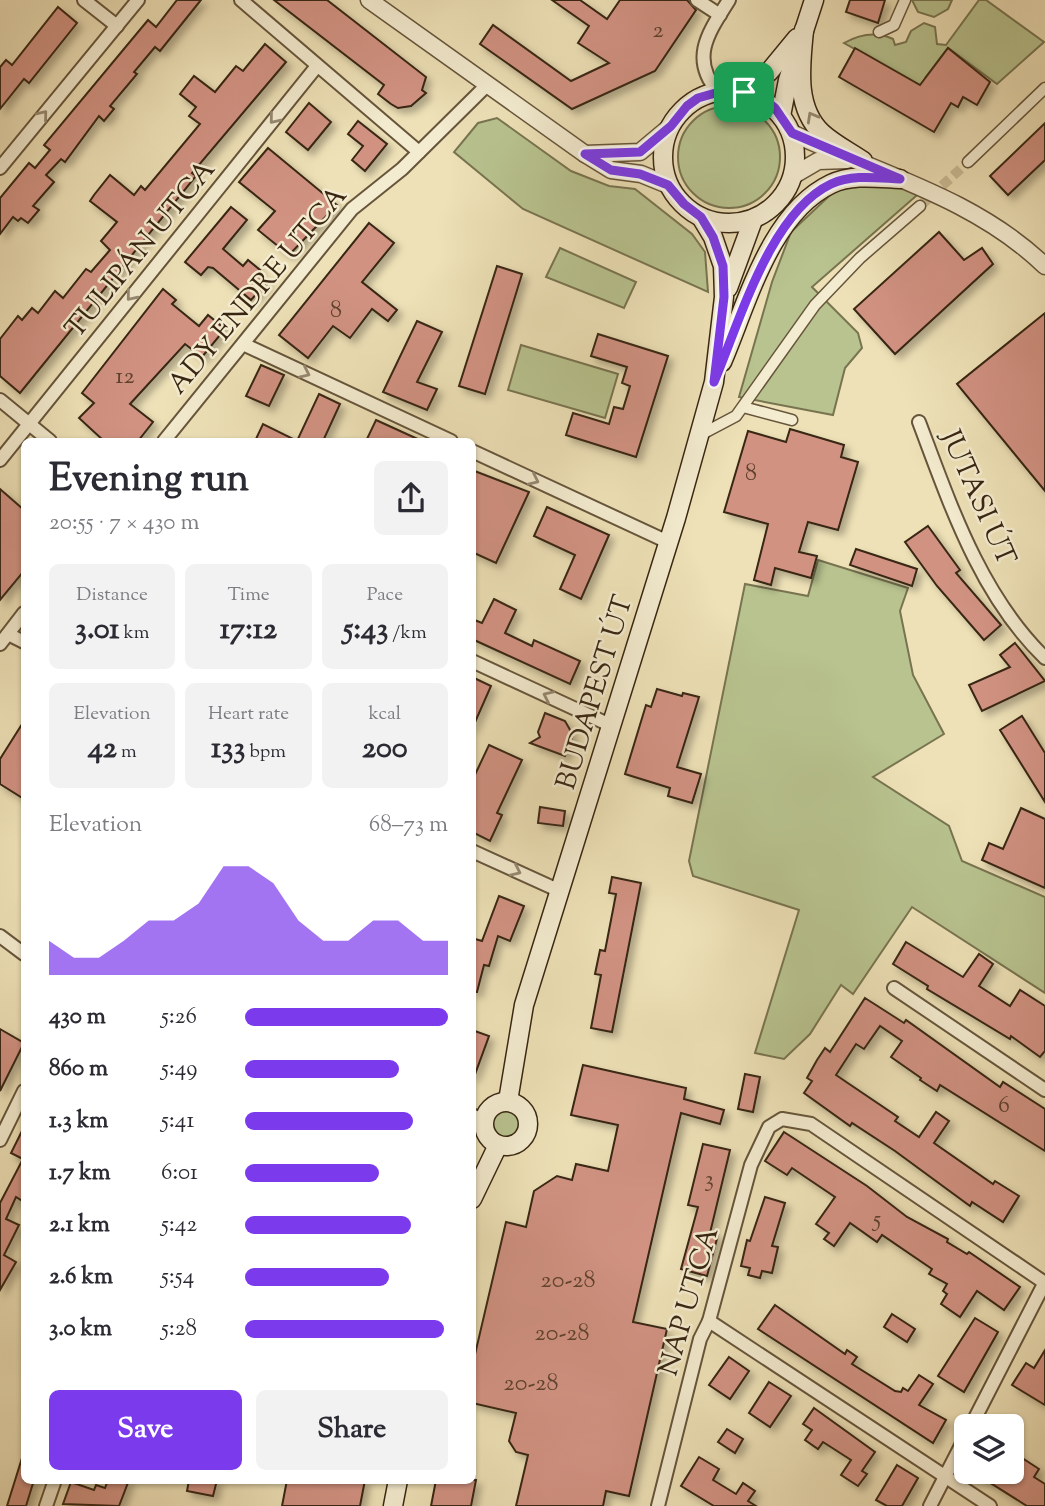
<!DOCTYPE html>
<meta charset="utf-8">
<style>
body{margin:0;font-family:"Sorts Mill Goudy",serif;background:#f2f2f3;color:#2b2b33;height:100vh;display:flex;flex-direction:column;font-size:26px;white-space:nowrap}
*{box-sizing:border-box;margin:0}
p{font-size:23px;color:#7c7c81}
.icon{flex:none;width:38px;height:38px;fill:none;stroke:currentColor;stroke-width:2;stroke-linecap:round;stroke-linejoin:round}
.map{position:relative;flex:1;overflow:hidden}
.drawer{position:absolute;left:21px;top:438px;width:455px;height:1046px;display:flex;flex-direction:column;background:#fff;border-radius:10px;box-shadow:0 2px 5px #0004}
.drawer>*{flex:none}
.fabs{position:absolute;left:954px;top:1414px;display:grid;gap:14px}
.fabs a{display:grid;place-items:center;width:70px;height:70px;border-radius:10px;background:#fff;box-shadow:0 2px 5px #0004;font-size:35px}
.pin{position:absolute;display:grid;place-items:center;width:60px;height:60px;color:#fff;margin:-30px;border-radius:14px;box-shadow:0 4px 10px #0006}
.round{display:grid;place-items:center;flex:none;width:74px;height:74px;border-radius:10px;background:#f2f2f3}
.summary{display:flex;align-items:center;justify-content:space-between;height:119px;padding:0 28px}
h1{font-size:38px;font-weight:800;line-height:52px}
.figures{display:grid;grid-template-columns:repeat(3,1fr);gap:10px;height:119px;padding:7px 28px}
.figures div{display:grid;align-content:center;border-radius:10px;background:#f2f2f3;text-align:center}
.figures b{font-size:30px;font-weight:800}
.figures small{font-size:19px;font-weight:400}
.figures p{font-size:19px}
.chart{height:196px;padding:14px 28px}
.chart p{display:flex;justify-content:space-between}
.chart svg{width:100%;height:126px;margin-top:7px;fill:#7c3aed;opacity:.7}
.primary-button{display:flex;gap:14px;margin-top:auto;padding:14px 28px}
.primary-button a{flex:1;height:80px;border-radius:10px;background:#7c3aed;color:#fff;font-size:28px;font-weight:800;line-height:80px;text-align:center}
.primary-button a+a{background:#f2f2f3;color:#2b2b33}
ul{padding:0 28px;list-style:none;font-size:23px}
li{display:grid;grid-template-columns:112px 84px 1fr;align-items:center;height:52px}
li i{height:18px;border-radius:9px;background:#7c3aed}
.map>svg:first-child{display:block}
.green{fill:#b8c38f;stroke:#787450;stroke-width:2}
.building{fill:#d19282;stroke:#382612;stroke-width:2;filter:url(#shadow)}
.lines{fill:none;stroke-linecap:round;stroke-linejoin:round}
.pedestrian-tunnel{stroke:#cabc96;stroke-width:10;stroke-dasharray:10 5;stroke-linecap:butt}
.pedestrian-casing{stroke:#66553b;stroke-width:13}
.minor-casing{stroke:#66553b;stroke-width:16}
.tertiary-casing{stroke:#66553b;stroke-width:19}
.secondary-casing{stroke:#382612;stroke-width:21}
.pedestrian{stroke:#f4ecd0;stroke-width:10}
.minor{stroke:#f4ecd0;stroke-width:12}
.tertiary{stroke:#f4ecd0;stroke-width:16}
.secondary{stroke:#f4ecd0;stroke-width:18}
.oneway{stroke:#968971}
.route-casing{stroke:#fff;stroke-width:14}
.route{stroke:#7c3aed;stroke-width:9}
.labels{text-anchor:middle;stroke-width:5;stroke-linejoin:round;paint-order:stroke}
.number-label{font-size:24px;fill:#5e412e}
.street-label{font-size:28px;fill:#382612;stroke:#f4ecd0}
</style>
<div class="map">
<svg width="1045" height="1506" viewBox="0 0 1045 1506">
<defs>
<filter id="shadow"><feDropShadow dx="5" dy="5" stdDeviation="3.5" flood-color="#0004"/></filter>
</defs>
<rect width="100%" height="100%" fill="#eee1b7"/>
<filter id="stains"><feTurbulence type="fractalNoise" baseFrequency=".00286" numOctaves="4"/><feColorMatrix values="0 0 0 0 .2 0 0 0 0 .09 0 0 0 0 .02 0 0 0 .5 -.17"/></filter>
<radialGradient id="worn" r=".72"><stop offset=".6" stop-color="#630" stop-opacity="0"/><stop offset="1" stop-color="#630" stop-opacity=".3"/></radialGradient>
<g class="green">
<polygon points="912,0 952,0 948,9 934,17 918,12"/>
<path d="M979 0H986L1044 42 997 84 948 48 925 78V88L844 43C860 34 876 31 893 39L895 45 906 42 911 31 924 23 935 27 937 44 946 45Z"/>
<circle cx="729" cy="157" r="51"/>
<polygon points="497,118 571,171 609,186 635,189 692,234 705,252 708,292 523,209 454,152 478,123"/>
<polygon points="846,180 924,189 812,287 858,333 862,348 845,368 833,415 739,397 772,282 791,232"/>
<polygon points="560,248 636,282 624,308 546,277"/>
<polygon points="521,345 618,374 605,418 508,390"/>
<polygon points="818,560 908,588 900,611 913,675 944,734 873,777 949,826 962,861 1045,897 1045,993 912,907 853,994 841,985 810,1034 784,1059 755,1053 799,910 693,876 689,861 745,584 808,596"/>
<circle cx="506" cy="1124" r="22"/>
</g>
<g class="building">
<polygon points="177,0 201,0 160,51 155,47 134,72 137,74 110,106 114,109 104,121 99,116 65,162 61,159 46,175 54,182 33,206 39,210 28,223 21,218 18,221 13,217 0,234 0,198 29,163 35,168 50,150 44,145 148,20 156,27"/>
<polygon points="274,0 327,0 426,77 422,90 426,93 411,106 398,108 391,104 378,94 384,85"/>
<polygon points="552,0 580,0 607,19 620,0 687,0 696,10 655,71 572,109 480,44 493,25 571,81 609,63 578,43 589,26"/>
<polygon points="850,0 885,0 878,23 846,12"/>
<polygon points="58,7 77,23 29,83 24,79 0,109 0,67 6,60 12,65"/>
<polygon points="265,44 286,62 192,173 196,176 20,393 0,376 0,339 18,316 22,320 32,308 38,313 55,291 63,298 86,269 91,272 110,250 101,241 117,222 90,201 94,195 110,175 134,195 141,186 145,190 200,124 189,116 196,107 180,94 194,76 215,92 236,66 243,71"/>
<polygon points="855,48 920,85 948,48 990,82 977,105 963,97 958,107 951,103 934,132 839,77"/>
<polygon points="309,103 331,122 308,150 286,132"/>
<polygon points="358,121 387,144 365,171 352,160 363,146 348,134"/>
<polygon points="1045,123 1045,160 1008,195 990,176"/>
<polygon points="268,148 337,205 289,255 258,230 275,211 239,182"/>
<polygon points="231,207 247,220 223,249 243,266 248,260 260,270 257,274 267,282 251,300 213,268 208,267 201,275 185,262"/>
<polygon points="369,223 394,243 362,282 397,310 388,321 372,309 350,338 333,326 308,358 279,335"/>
<polygon points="939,232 964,260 982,248 993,264 895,354 854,309"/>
<polygon points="497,266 522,274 485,394 459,386"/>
<polygon points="163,289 176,300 172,304 199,326 208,315 225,329 202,357 185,344 130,404 153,422 138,441 104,441 79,418 94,403 82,393"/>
<polygon points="1045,313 1045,491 957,384"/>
<polygon points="417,321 442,332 417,382 437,389 427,410 383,392"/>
<polygon points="598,334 668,356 636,457 566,435 573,413 609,424 614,407 623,409 630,386 622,383 627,367 591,356"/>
<polygon points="261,365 284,375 269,406 246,396"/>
<polygon points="319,394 340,404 323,441 255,441 263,424 297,441"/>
<polygon points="376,420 422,441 366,441"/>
<polygon points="790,429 844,445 841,457 858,462 838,530 808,522 799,552 817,556 811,578 775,568 771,585 754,580 768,524 724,512 748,431 786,442"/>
<polygon points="472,470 529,492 496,563 472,552"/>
<polygon points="0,489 24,510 24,571 0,600"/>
<polygon points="547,507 609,535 581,599 560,589 575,555 534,536"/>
<polygon points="928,526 960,570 956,573 1001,625 984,640 937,586 905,542"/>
<polygon points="856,549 917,569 912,586 850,565"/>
<polygon points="494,599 516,610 505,633 532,646 534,640 580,661 570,684 472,639 472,619 482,623"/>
<polygon points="1015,643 1045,681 982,711 969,685 1010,667 1000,655"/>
<polygon points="472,677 491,686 472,729"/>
<polygon points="657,689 682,696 683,693 699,697 677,767 701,774 692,803 668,796 670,788 625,774 646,705 651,707"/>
<polygon points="545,713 565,721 573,735 565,756 530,743 540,737 538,732"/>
<polygon points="1022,716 1045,753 1045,802 1000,730"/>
<polygon points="24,721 24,799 0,784 0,759"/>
<polygon points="489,745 522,760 497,813 502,815 490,841 472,832 472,781"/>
<polygon points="540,807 565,811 563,826 538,823"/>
<polygon points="1021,808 1045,819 1045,888 982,860 989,843 1003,849"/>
<polygon points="612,877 641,883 612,1032 591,1028 601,975 595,974 600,950 605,951 616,894 609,893"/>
<polygon points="499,896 524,906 510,941 498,936 489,966 484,965 477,992 472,992 472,938 482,941"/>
<polygon points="906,942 963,977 979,954 993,964 979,986 1010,1006 1020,990 1045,1006 1045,1051 1040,1057 1011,1036 1010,1039 927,989 928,986 893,964"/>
<polygon points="865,998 904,1023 906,1020 1000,1087 1003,1082 1045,1109 1045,1151 940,1085 937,1091 920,1080 921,1078 891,1057 902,1041 880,1026 864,1049 856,1044 836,1075 898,1117 895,1121 919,1137 936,1112 949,1121 934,1143 993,1184 995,1181 1019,1196 1003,1222 972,1202 970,1206 895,1151 852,1123 850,1126 804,1093 812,1081 807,1078 817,1060 825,1048 830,1052"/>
<polygon points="0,1029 24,1043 0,1091"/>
<polygon points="472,1030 489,1036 474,1077 472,1076"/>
<polygon points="583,1065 686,1088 684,1099 724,1110 720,1124 681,1113 633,1322 667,1329 629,1496 606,1491 603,1506 516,1506 528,1455 516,1452 509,1441 516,1413 472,1403 472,1367 506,1222 526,1227 534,1191 557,1176 572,1180 576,1164 608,1171 618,1125 571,1115"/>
<polygon points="745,1074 760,1077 753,1112 738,1109"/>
<polygon points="24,1127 24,1202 16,1197 6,1219 19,1225 4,1255 16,1262 0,1290 0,1203 23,1159 11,1153"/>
<polygon points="784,1132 867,1186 907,1217 948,1239 947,1242 967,1254 969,1252 1020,1287 1004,1310 977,1291 960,1317 941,1304 947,1294 943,1291 947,1284 929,1274 932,1269 882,1235 877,1242 850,1223 834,1246 824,1239 829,1233 816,1224 835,1197 792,1168 787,1175 765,1161"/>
<polygon points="703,1144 730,1150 710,1233 718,1235 707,1276 681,1269 698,1207 688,1205"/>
<polygon points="765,1197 785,1203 772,1246 778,1247 772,1273 762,1271 760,1278 748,1275 750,1268 741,1266 747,1240 750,1241"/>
<polygon points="775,1305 845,1354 847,1350 857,1357 852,1364 895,1391 901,1392 903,1388 908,1391 919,1375 933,1384 919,1405 946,1420 933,1443 758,1329"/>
<polygon points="892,1314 915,1329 907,1342 884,1327"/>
<polygon points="975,1318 998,1332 964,1392 938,1376"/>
<polygon points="1045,1350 1045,1405 1012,1385 1026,1363 1034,1368"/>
<polygon points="729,1357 749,1371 730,1399 709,1385"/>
<polygon points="769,1382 791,1396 770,1427 749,1413"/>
<polygon points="814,1408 875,1452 862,1471 867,1474 858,1486 841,1475 851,1460 823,1442 818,1449 805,1440 812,1430 803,1424"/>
<polygon points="727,1429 743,1439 735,1453 718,1442"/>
<polygon points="1016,1454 1039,1469 1034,1477 1045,1484 1045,1506 1027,1506 973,1472 1012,1472 1012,1461"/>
<polygon points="699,1457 719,1469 713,1480 736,1494 743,1483 755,1491 748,1501 756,1506 714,1506 681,1486"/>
<polygon points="22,1458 24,1458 24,1480 34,1480 26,1506 7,1506"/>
<polygon points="897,1465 918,1478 902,1506 887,1506 876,1500"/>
<polygon points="108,1480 129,1480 119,1506 63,1504 71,1482 94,1490 96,1485 105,1488"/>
<polygon points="189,1480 217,1480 213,1496 187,1491"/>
<polygon points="287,1480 365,1480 360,1506 282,1506"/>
<polygon points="436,1480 476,1480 471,1506 431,1506"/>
</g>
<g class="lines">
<polyline class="pedestrian-tunnel" points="920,206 968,162"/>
<defs>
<g id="pedestrian">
<polyline points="879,32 894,25 905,0"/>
<polyline points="968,162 1045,88"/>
<polyline points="743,407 792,420"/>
<polyline points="700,435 736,416 815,305 860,258 920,206"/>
</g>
<g id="minor">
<polyline points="84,0 117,26"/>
<polyline points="241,0 419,152"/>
<polyline points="697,0 720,15"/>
<path d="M718 92C689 58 709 32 729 0"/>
<polyline points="0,168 138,0"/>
<polyline points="243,344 451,441"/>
<polyline points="0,400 50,441"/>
<path d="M919 422C950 504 980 595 1045 658"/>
<polyline points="164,441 352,209 402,169 488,84"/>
<polyline points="472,451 668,542"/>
<polyline points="0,460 317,66"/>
<polyline points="8,634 24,642"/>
<polyline points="0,644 24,613"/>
<polyline points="472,661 610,725"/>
<polyline points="472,851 560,891"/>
<polyline points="0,936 24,954"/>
<polyline points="894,988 1045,1090"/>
<polyline points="472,1115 484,1121"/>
<polyline points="0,1140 24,1091"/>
<polyline points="709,1321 990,1506"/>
<polyline points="971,1426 1045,1282"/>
<polyline points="46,1506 55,1480"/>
<polyline points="658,1506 700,1339 709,1321 751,1165 769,1127 782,1119 811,1124 1045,1283"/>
<polyline points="930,1506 966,1436"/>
</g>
<g id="tertiary">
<polyline points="369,0 585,154 611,170 641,174 668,185"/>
<path d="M792 133C877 173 975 198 1045 266"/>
<polyline points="585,154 640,152 671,126"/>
<polyline points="794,175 818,161 847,160"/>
</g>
<g id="secondary">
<path d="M804 30C801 64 794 107 822 133 834 144 850 152 863 161"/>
<circle cx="729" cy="157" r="66"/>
<polyline points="744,92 769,72 797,38"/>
<polyline points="781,116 788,80 814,0"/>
<polyline points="728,288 753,220"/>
<path d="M722 362C747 304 770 213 831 184 852 174 878 178 900 179"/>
<polyline points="508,1101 524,1005 676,518 714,382 724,297 723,266 713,237 701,217"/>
<circle cx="506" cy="1124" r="22"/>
<polyline points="472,1199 498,1145"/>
<polyline points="393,1506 398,1480"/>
</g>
</defs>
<use href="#pedestrian" class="pedestrian-casing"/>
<use href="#minor" class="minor-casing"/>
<use href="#tertiary" class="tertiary-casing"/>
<use href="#secondary" class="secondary-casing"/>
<use href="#pedestrian" class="pedestrian"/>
<use href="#minor" class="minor"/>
<use href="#tertiary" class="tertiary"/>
<use href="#secondary" class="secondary"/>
</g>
<defs><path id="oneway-chevron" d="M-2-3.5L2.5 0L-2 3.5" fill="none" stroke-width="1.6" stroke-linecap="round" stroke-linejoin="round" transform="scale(1.75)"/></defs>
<g class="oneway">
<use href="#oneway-chevron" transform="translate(43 115) rotate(-51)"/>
<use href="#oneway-chevron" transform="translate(812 117) rotate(-119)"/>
<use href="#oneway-chevron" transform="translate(274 119) rotate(129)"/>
<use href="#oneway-chevron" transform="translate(131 296) rotate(129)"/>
<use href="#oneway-chevron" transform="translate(305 373) rotate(25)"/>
<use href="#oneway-chevron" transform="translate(534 480) rotate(25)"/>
<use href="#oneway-chevron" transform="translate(548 696) rotate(-155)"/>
<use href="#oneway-chevron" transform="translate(516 871) rotate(25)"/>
</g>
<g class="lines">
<defs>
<path id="route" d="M726 90 744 92 765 100 775 108 792 133 900 179C878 178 852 174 831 184 770 213 740 321 714 382L724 297 723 266 713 237 701 217 684 204 668 185 640 174 611 170 585 154 640 152 671 126 687 106 698 98Z"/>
</defs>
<use href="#route" class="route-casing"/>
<use href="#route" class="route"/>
</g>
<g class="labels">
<g class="number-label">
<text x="658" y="37">2</text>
<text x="336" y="317">8</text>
<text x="125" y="383">12</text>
<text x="751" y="480">8</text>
<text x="1004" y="1112">6</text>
<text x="709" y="1186">3</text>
<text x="877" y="1226">5</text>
<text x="568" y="1287">20-28</text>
<text x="562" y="1340">20-28</text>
<text x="531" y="1390">20-28</text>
</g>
<g class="street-label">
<text transform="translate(139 248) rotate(-51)" y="10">TULIPÁN UTCA</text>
<text transform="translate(256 289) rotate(-50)" y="10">ADY ENDRE UTCA</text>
<text transform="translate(980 497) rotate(66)" y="10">JUTASI ÚT</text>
<text transform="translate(593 692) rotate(-73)" y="10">BUDAPEST ÚT</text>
<text transform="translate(687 1301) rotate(-74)" y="10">NAP UTCA</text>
</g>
</g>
<rect width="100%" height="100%" filter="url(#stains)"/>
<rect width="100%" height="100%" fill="url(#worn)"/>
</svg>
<div class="fabs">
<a><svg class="icon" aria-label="layers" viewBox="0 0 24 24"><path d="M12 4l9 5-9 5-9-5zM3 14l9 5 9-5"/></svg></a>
</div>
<div class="pin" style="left:744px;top:92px;background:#1e9e55"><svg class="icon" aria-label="arrive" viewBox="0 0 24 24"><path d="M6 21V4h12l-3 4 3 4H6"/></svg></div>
<section class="drawer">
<div class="summary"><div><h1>Evening run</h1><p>20:55 · 7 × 430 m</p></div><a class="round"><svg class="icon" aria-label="share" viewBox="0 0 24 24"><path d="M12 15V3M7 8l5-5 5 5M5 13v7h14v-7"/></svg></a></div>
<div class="figures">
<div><p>Distance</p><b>3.01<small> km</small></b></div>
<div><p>Time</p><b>17:12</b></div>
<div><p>Pace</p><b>5:43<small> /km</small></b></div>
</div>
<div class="figures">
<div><p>Elevation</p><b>42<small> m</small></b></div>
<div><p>Heart rate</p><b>133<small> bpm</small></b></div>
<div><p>kcal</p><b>200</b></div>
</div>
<div class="chart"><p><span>Elevation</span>68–73 m</p>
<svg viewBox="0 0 160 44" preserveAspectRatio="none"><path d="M0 44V32L10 38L20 38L30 32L40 25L50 25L60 19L70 6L80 6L90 12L100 25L110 32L120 32L130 25L140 25L150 32L160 32V44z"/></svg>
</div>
<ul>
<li><b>430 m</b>5:26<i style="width:100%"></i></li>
<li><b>860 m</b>5:49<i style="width:76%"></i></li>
<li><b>1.3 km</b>5:41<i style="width:83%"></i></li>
<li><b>1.7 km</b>6:01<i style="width:66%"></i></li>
<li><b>2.1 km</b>5:42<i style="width:82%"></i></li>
<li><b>2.6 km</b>5:54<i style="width:71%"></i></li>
<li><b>3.0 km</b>5:28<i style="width:98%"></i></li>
</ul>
<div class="primary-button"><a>Save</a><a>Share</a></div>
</section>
</div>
